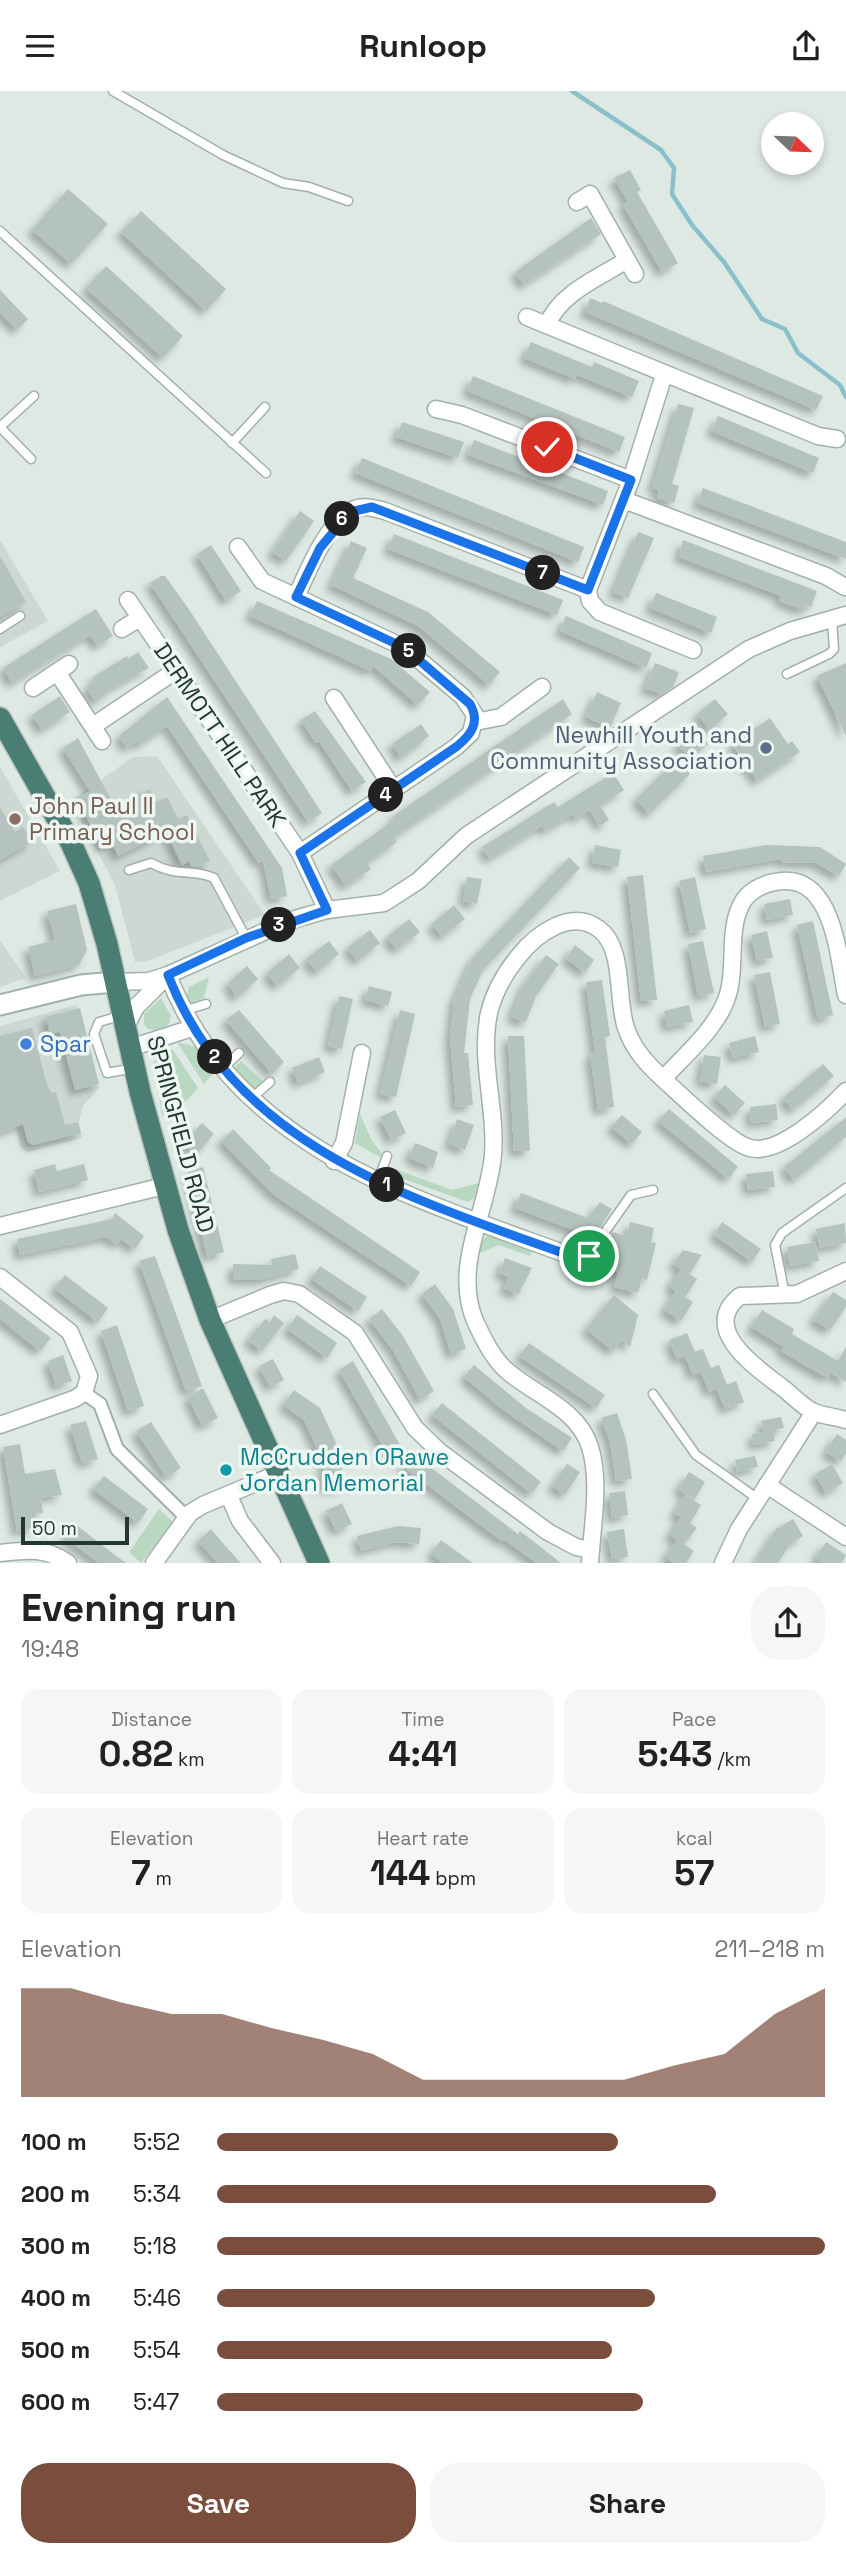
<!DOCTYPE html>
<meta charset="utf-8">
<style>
body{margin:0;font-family:"Space Grotesk",sans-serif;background:#f6f6f6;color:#222;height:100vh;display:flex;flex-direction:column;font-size:26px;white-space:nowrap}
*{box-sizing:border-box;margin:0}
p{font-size:23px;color:#767676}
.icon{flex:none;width:38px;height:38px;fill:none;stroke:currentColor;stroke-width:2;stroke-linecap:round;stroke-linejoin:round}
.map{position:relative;height:1472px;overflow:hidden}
.drawer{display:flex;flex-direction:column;background:#fff;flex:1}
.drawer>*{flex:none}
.needle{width:46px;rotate:113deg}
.tools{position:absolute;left:761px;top:21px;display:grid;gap:14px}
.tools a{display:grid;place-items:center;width:63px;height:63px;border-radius:50%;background:#fff;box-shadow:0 4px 10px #0003;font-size:35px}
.scale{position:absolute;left:21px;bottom:18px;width:108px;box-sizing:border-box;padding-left:7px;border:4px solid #213731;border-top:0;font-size:19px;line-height:24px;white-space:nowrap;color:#213731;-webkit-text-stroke:5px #eef6f2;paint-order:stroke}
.pin{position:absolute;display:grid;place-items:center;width:60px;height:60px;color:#fff;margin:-30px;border:4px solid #fff;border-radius:50%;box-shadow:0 2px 7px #0007}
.km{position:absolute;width:35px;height:35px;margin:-18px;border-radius:50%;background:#222;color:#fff;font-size:19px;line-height:35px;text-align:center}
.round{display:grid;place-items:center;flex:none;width:74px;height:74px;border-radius:28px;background:#f6f6f6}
.headline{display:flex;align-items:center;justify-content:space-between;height:119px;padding:0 21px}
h1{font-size:38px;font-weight:700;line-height:52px}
.metrics{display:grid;grid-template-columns:repeat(3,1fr);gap:10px;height:119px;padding:7px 21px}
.metrics div{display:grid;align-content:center;border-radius:18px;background:#f6f6f6;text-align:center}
.metrics b{font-size:35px;font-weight:700}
.metrics small{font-size:19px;font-weight:400}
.metrics p{font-size:19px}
.chart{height:196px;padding:14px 21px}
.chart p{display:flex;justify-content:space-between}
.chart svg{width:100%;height:126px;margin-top:7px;fill:#7b4d3d;opacity:.7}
.cta{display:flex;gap:14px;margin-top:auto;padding:14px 21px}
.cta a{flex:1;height:80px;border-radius:28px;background:#7b4d3d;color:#fff;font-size:28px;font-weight:700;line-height:80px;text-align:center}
.cta a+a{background:#f6f6f6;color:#222}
ul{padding:0 21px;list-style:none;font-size:23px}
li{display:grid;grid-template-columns:112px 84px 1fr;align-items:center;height:52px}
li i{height:18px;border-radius:9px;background:#7b4d3d}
header{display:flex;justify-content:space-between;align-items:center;height:91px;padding:0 21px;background:#fff;font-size:32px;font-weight:700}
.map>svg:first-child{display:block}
.built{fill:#cdd8d3}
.green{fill:#b8d8c1}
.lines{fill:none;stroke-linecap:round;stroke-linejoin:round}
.stream{stroke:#8ac0ca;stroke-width:4.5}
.building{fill:#b4c3bd;filter:url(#shadow)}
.service-casing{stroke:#a2b0ab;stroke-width:11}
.pedestrian-casing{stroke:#a2b0ab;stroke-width:16}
.minor-casing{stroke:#a2b0ab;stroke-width:19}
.tertiary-casing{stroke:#a2b0ab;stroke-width:23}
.trunk-casing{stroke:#bcc3c1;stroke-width:24}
.service{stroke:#fff;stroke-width:8}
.pedestrian{stroke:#fff;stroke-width:12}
.minor{stroke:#fff;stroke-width:16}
.tertiary{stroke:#fff;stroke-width:19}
.trunk{stroke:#4a7e72;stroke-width:21}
.route-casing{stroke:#fff;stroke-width:14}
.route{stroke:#1a73e8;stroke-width:9}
.service-dot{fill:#5c6f8a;stroke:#eef6f2;stroke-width:2.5}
.education-dot{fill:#8d6e63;stroke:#eef6f2;stroke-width:2.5}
.shop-dot{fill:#3f7fe0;stroke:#eef6f2;stroke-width:2.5}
.culture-dot{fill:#0f9aa8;stroke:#eef6f2;stroke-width:2.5}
.labels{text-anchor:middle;stroke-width:7;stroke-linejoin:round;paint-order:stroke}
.street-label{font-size:23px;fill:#213731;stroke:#eef6f2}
.service-label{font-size:23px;fill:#4e5e75;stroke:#eef6f2;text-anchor:end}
.education-label{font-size:23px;fill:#785e54;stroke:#eef6f2;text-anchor:start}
.shop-label{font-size:23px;fill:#366cbe;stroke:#eef6f2;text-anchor:start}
.culture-label{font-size:23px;fill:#0d838f;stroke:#eef6f2;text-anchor:start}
</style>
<header><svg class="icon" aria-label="menu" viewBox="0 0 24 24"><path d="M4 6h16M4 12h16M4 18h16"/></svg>Runloop<svg class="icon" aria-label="share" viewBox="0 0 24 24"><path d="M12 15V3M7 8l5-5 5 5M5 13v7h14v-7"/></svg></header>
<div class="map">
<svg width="846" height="1472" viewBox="0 0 846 1472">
<defs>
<filter id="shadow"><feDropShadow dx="-5.5" dy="5.5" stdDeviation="3.5" flood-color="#0004"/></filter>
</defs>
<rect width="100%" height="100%" fill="#dee9e4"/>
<g class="built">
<polygon points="0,449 48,530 0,556"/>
<polygon points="157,665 265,824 148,870 135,871 115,794 71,710 133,666"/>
<polygon points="0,676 60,780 0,810"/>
<polygon points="0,849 26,887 0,896"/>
<polygon points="76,914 99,997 83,1015 79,1031 82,1047 27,1061 20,1055 0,960 0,935"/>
</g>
<g class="green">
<polygon points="209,886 204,907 189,912 187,905 189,896"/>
<polygon points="161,907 171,925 169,933 159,940 148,938 144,933 144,923"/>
<polygon points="177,951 196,956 217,978 204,993"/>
<polygon points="168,958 173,959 198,997 168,1029 162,1024 154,972 159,962"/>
<polygon points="241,970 263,990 255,999 233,978"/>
<polygon points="360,1023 371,1048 383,1064 380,1066 355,1052"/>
<polygon points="387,1075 452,1099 479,1092 474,1107 468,1111 395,1085 393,1089 383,1085"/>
<polygon points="489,1143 533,1158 530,1165 498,1154 478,1163 482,1150"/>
<polygon points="159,1418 173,1431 141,1472 129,1461"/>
</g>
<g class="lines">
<polyline class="stream" points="572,0 661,59 674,77 672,103 692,134 724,171 762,228 785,238 798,262 840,294 846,306"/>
</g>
<g class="building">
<polygon points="630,79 641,99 637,101 678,172 662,181 623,114 628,111 614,87"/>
<polygon points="68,98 108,133 71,173 32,139"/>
<polygon points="141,120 226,198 206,220 121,141"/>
<polygon points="591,127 601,143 524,194 515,181"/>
<polygon points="106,175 183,245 163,267 86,197"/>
<polygon points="0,199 28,228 17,239 0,221"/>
<polygon points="590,207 602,212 603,210 823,305 816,319 585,221"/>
<polygon points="531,251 592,276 594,271 639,290 632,306 577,284 575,288 524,267"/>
<polygon points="473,285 625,346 619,361 467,300"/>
<polygon points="678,313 694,317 672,393 679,395 674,412 657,407 659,399 652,397"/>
<polygon points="718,325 819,367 813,382 711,340"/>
<polygon points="402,331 464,351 458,367 396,346"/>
<polygon points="474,349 608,400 603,414 468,364"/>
<polygon points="362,367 584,456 578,471 355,382"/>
<polygon points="703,397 846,451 846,468 697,412"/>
<polygon points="300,420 314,430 286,470 272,461"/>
<polygon points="638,441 654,447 628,507 613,501"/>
<polygon points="394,443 563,509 557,524 388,458"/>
<polygon points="683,449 817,500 811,516 806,514 804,519 779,510 781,505 679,466"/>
<polygon points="351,450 367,457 353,487 428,521 500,581 489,594 418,535 331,494"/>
<polygon points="211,454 241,500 226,510 197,463"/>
<polygon points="0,465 26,511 0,526"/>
<polygon points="161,485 165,485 186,514 322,722 308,731 150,492"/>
<polygon points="656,502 717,526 711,542 650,517"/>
<polygon points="257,510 391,568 430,601 418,614 373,575 371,580 250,525"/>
<polygon points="96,518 113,545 97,555 90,544 12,592 3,577"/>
<polygon points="566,525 652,562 646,577 560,540"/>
<polygon points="138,561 149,577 113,596 96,611 86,596 95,590 93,586 127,565 128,568"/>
<polygon points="655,572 679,581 673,596 662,603 645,597"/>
<polygon points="846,572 846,645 817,585"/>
<polygon points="597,601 621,612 610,637 586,626"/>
<polygon points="60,605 70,621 42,639 32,624"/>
<polygon points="167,606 282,777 287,805 271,808 263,769 259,772 167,635 139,654 136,651 127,657 119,645"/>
<polygon points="563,608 572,623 394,746 397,751 367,772 371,778 346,795 331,774 394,729 392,726"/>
<polygon points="715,608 728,623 710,639 697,623"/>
<polygon points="315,620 366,691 352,700 319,650 316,652 301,629"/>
<polygon points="770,627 788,653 792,650 800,661 757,690 732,653"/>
<polygon points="421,633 429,645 401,667 392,653"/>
<polygon points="695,638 708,653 690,668 677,653"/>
<polygon points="78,647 115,716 150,698 156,711 167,706 178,728 187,724 210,770 198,776 191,775 189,770 182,774 166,741 118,765 112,752 102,757 77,707 90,700 63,657"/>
<polygon points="677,668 690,683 649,723 636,708"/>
<polygon points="613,682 624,699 600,714 609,729 600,735 590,719 576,728 573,723 545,740 542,735 490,768 482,756 554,711 558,716"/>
<polygon points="0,716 15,741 23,736 32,751 0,769"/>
<polygon points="595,754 621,759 618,776 592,772"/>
<polygon points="766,754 820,756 846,773 839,785 816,772 781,771 781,768 706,781 703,765"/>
<polygon points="569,766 580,777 483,879 470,908 464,962 468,962 473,1014 456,1016 450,947 454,909 472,868"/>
<polygon points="643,784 657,909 641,910 627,786"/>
<polygon points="467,786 482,788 477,813 463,810"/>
<polygon points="695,786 706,838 690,842 679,790"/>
<polygon points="790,808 793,824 767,829 764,813"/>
<polygon points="76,813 87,859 79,874 35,885 28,856 55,849 47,820"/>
<polygon points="454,814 465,828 442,846 432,833"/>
<polygon points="409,828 420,841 397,859 387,846"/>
<polygon points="813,830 833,924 818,928 797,834"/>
<polygon points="370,839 380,852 358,870 347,857"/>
<polygon points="767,840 773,867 757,870 751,844"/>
<polygon points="329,850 339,863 317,881 306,868"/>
<polygon points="703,850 714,902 698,905 688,853"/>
<polygon points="575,854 594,869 585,882 566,867"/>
<polygon points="289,863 300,877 277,895 267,882"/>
<polygon points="546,864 559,873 536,905 526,931 511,926 523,895"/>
<polygon points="247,875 258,888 237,907 228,892"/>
<polygon points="770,881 780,933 765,936 754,884"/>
<polygon points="602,889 610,945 605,946 614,1016 598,1019 590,963 595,962 586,891"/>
<polygon points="369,895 392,901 388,915 365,909"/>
<polygon points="339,905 353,908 342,958 328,955"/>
<polygon points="689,914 693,931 667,936 664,920"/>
<polygon points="80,917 99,993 75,999 60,941 50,943 46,926"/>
<polygon points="239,919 284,971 272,983 226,929"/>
<polygon points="400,919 415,923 396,1006 380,1003"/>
<polygon points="32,937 46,990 51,1002 56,1001 65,1034 78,1031 81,1042 33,1054 28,1051 23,1033 0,1042 0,945"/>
<polygon points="508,945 524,945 530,1060 514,1060"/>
<polygon points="755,945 759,961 733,967 729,952"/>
<polygon points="704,964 721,966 717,993 700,990"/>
<polygon points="319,966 325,981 298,992 292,977"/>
<polygon points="823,973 834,985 793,1019 783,1007"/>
<polygon points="725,994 745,1012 734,1024 714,1006"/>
<polygon points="776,1013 778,1029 751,1032 750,1016"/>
<polygon points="669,1018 738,1076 728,1088 658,1030"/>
<polygon points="395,1019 406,1042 391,1049 380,1026"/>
<polygon points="622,1024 642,1041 632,1053 611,1036"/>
<polygon points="846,1026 846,1046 794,1089 784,1076"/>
<polygon points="457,1028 474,1034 465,1059 449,1053"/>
<polygon points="202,1032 214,1043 196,1064 183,1052"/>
<polygon points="233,1038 271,1077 269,1079 420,1181 411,1195 274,1104 221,1050"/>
<polygon points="415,1052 438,1061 433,1077 409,1067"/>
<polygon points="55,1073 57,1080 84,1073 88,1089 39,1101 34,1079"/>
<polygon points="203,1076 224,1161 207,1166 188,1081"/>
<polygon points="773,1080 775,1096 748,1099 746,1083"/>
<polygon points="521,1102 588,1127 600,1111 612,1118 591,1150 576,1140 515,1117"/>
<polygon points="115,1122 144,1145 135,1158 121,1148 117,1153 106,1146 20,1164 17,1148 112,1128"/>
<polygon points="630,1131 654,1137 651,1151 656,1152 647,1189 642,1187 638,1202 614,1196 618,1181 605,1178 607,1169 600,1168 602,1157 613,1141 627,1145"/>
<polygon points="722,1131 761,1158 752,1171 714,1144"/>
<polygon points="845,1132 846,1152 820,1157 816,1138"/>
<polygon points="815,1151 819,1170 790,1175 787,1156"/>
<polygon points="683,1159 702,1164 689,1183 697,1188 685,1206 669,1195 681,1178 673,1173"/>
<polygon points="295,1163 299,1178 260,1189 233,1188 233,1173 272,1174 271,1168"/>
<polygon points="155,1165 202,1295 186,1300 139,1170"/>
<polygon points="505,1167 532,1177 518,1204 504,1197 509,1186 499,1182"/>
<polygon points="320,1175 367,1206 358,1220 311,1188"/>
<polygon points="65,1184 108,1217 98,1231 54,1197"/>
<polygon points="435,1193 453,1218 466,1258 451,1263 440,1228 422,1203"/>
<polygon points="676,1200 693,1211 681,1230 664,1219"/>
<polygon points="833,1201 846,1209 846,1216 830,1239 813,1229"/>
<polygon points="614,1204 638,1224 630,1256 622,1249 613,1260 586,1238"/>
<polygon points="0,1208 51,1247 40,1260 0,1228"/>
<polygon points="382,1218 403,1245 434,1300 420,1309 393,1259 369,1228"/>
<polygon points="762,1219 794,1238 792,1243 838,1270 846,1256 846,1291 831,1282 828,1287 803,1273 781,1260 784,1256 751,1236"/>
<polygon points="274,1224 284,1232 262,1260 248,1249 265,1228 270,1231"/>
<polygon points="297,1224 337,1252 327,1267 287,1238"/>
<polygon points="117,1234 144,1315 128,1320 101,1240"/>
<polygon points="687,1242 695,1261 691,1262 703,1258 711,1277 719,1274 727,1294 709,1301 701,1281 693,1284 685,1265 677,1268 669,1249"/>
<polygon points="529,1252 605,1304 596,1317 519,1265"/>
<polygon points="63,1264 72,1290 56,1295 48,1270"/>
<polygon points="273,1268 284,1289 270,1296 259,1275"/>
<polygon points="353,1270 400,1354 387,1362 339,1279"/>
<polygon points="474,1274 526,1317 572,1347 563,1360 502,1318 464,1286"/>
<polygon points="736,1290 744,1311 725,1318 717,1298"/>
<polygon points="203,1297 218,1327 202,1335 188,1306"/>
<polygon points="294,1299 320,1317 343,1367 340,1398 322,1396 324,1372 304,1329 283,1314"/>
<polygon points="442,1312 541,1391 533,1401 529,1401 432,1324"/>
<polygon points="617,1322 626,1348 632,1388 616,1390 610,1351 601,1327"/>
<polygon points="781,1326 784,1337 773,1339 775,1350 754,1354 752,1343 764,1341 761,1330"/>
<polygon points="86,1330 98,1368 82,1372 70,1334"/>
<polygon points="151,1331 181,1377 166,1386 136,1340"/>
<polygon points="837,1343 846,1349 846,1362 841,1370 826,1361"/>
<polygon points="20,1353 25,1383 55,1378 62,1404 41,1407 43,1422 31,1423 34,1437 17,1440 3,1356"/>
<polygon points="412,1362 518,1443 520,1440 561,1472 536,1472 504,1448 502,1450 402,1375"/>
<polygon points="755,1365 758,1376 737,1381 735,1369"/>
<polygon points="567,1373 580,1381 565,1404 552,1395"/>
<polygon points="832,1373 843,1392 826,1402 815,1383"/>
<polygon points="689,1381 705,1391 694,1409 678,1398"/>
<polygon points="104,1385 148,1418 138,1432 93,1398"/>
<polygon points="625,1400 628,1424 612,1427 609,1402"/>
<polygon points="685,1404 701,1414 690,1432 674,1422"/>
<polygon points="342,1412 352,1433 336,1440 326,1420"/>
<polygon points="681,1426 697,1437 684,1453 694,1460 686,1472 674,1472 665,1466 677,1449 669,1444"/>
<polygon points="793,1428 803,1445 790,1453 778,1472 755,1472 776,1438"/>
<polygon points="75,1433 111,1461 126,1472 99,1472 65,1447"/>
<polygon points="398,1435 421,1437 419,1453 395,1451 361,1460 357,1445"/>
<polygon points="211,1438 229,1459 241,1472 218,1472 198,1450"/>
<polygon points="624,1438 628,1466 612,1468 607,1441"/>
<polygon points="441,1449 452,1457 473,1472 443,1472 431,1463"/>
<polygon points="826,1451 846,1464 842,1472 822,1472 815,1467"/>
</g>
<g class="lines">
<defs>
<g id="service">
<polyline points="113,0 223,64 283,92 309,96 348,110"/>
<polyline points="0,140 266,382"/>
<polyline points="0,336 34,305"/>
<polyline points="0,336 31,368"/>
<polyline points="232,352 265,316"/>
<polyline points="0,538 20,525"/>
<polyline points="787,583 829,563 834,558 832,529"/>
<path d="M129 779 151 772C178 787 192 777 214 787L246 847"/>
<polyline points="186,919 206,913"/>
<polyline points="120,925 99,931 94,943 107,982 134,977"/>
<polyline points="223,977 239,962"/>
<polyline points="252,1007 270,991"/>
<polyline points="378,1090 387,1065"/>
<polyline points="574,1166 585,1168 588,1165 631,1104 653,1099"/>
<polyline points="785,1204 775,1154 782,1142 846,1097"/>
<polyline points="653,1303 696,1364 758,1408"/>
</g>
<polyline id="pedestrian" points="84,1302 100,1313 117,1358 187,1427"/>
<g id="minor">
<polyline points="577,111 590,103 635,183"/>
<polyline points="527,226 818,345 837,348"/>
<path d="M547 234C560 202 598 187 627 169"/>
<polyline points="436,318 462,324 631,389"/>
<polyline points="624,409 826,485 845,496"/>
<polyline points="238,456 262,490 405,557 463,606 475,624 471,642 456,656 300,762"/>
<polyline points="588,499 590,510 600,521 693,559"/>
<path d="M296 506C307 482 327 432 352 419 363 414 374 417 385 420L588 499 631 389 664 284"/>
<polyline points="128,509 300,762 327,819"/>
<polyline points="122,538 140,527"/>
<polyline points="57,581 102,650"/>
<polyline points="33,597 69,573"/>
<polyline points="334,607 394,699"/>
<polyline points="475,631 501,626 542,596"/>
<polyline points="93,635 175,580"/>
<polyline points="115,891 149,890 168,884 288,830 327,819 384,812 418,790 466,745 749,558 790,540 846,524"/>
<path d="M846 904C838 866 834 779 775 791 762 793 747 801 741 814 726 844 739 882 724 914 712 941 683 966 663 988 681 1004 727 1049 747 1056 776 1068 827 1020 846 1000"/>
<path d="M125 937 136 916 168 884C236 1059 414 1107 574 1166"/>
<polyline points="130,957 192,937"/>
<polyline points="334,1070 344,1052 362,962"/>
<polyline points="0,1135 164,1095"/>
<path d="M846 1180 797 1203 740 1205C698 1238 758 1278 783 1297 793 1305 803 1316 814 1321 824 1325 836 1326 846 1329"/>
<polyline points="0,1186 70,1241 89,1285 84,1302 74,1308 0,1334"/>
<polyline points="210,1229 270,1204 284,1200 299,1203 355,1242 415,1337 440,1361 548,1441 576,1456 591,1459"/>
<polyline points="767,1394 846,1446"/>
<polyline points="229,1405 240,1430 272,1472"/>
<path d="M0 1462C27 1459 45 1456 68 1472"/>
<polyline points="154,1472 190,1422 203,1414 277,1383"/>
<path d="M590 1472C592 1436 601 1391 590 1356 578 1317 534 1304 506 1279 492 1266 483 1247 475 1230 452 1174 488 1120 493 1064 497 1019 479 970 489 922 494 901 505 882 518 866 536 843 571 817 599 838 625 857 616 908 626 937 633 958 647 973 663 988"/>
<polyline points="723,1472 739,1438 814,1321"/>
</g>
<polyline id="tertiary" points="0,914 81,894 115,891"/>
<polyline id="trunk" points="0,627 71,752 89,792 107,853 140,1001 178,1139 210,1229 319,1472"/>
</defs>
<use href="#service" class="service-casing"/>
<use href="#pedestrian" class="pedestrian-casing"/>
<use href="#minor" class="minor-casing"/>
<use href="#tertiary" class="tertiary-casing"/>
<use href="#trunk" class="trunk-casing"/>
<use href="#service" class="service"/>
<use href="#pedestrian" class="pedestrian"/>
<use href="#minor" class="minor"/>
<use href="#tertiary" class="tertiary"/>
<use href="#trunk" class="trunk"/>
</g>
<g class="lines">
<defs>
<path id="route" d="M547 356 631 389 588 499 372 416 350 421 320 457 296 506 405 557 470 613C481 632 470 645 456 656L300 762 327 819 246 847 168 884C235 1057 415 1109 574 1166L584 1168 589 1165"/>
</defs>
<use href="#route" class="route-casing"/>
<use href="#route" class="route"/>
</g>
<circle class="service-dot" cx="766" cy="657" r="7"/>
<circle class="education-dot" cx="15" cy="728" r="7"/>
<circle class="shop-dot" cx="26" cy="953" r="7"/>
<circle class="culture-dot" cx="226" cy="1379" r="7"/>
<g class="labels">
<g class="street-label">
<text transform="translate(220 644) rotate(56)" y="8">DERMOTT HILL PARK</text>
<text transform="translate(181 1043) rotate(75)" y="8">SPRINGFIELD ROAD</text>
</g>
<g class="service-label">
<text x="752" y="652">Newhill Youth and<tspan x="752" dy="26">Community Association</tspan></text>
</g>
<g class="education-label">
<text x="29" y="723">John Paul II<tspan x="29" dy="26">Primary School</tspan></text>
</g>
<g class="shop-label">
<text x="40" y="961">Spar</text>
</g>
<g class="culture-label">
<text x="240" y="1374">McCrudden ORawe<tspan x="240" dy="26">Jordan Memorial</tspan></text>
</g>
</g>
</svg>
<div class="tools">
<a><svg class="needle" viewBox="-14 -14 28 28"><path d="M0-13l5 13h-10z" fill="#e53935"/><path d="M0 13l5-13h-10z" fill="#767676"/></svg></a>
</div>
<div class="scale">50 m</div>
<div class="pin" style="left:589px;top:1165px;background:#1e9e55"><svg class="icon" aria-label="arrive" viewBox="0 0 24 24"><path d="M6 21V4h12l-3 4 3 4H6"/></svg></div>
<div class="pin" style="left:547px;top:356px;background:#d93025"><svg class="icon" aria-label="check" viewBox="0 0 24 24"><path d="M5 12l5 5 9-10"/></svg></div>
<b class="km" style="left:387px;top:1094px">1</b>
<b class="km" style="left:215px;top:966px">2</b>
<b class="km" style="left:279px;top:834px">3</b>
<b class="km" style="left:386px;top:704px">4</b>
<b class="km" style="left:409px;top:560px">5</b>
<b class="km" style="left:342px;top:428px">6</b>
<b class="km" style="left:543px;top:482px">7</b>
</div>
<section class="drawer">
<div class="headline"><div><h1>Evening run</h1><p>19:48</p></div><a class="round"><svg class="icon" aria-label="share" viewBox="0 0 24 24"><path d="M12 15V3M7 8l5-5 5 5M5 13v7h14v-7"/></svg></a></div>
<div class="metrics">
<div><p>Distance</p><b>0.82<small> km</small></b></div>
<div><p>Time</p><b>4:41</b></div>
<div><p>Pace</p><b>5:43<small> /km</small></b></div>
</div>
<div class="metrics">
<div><p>Elevation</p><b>7<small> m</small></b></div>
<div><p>Heart rate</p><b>144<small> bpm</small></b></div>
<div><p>kcal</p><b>57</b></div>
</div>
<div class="chart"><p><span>Elevation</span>211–218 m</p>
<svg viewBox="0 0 160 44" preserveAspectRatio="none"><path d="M0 44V6L10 6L20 11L30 15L40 15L50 20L60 24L70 29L80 38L90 38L100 38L110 38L120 38L130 33L140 29L150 15L160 6V44z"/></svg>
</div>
<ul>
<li><b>100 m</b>5:52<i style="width:66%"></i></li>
<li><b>200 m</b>5:34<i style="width:82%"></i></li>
<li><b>300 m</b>5:18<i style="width:100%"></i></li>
<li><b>400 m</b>5:46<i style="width:72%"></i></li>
<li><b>500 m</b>5:54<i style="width:65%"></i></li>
<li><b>600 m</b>5:47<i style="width:70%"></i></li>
</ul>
<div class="cta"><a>Save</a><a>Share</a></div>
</section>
